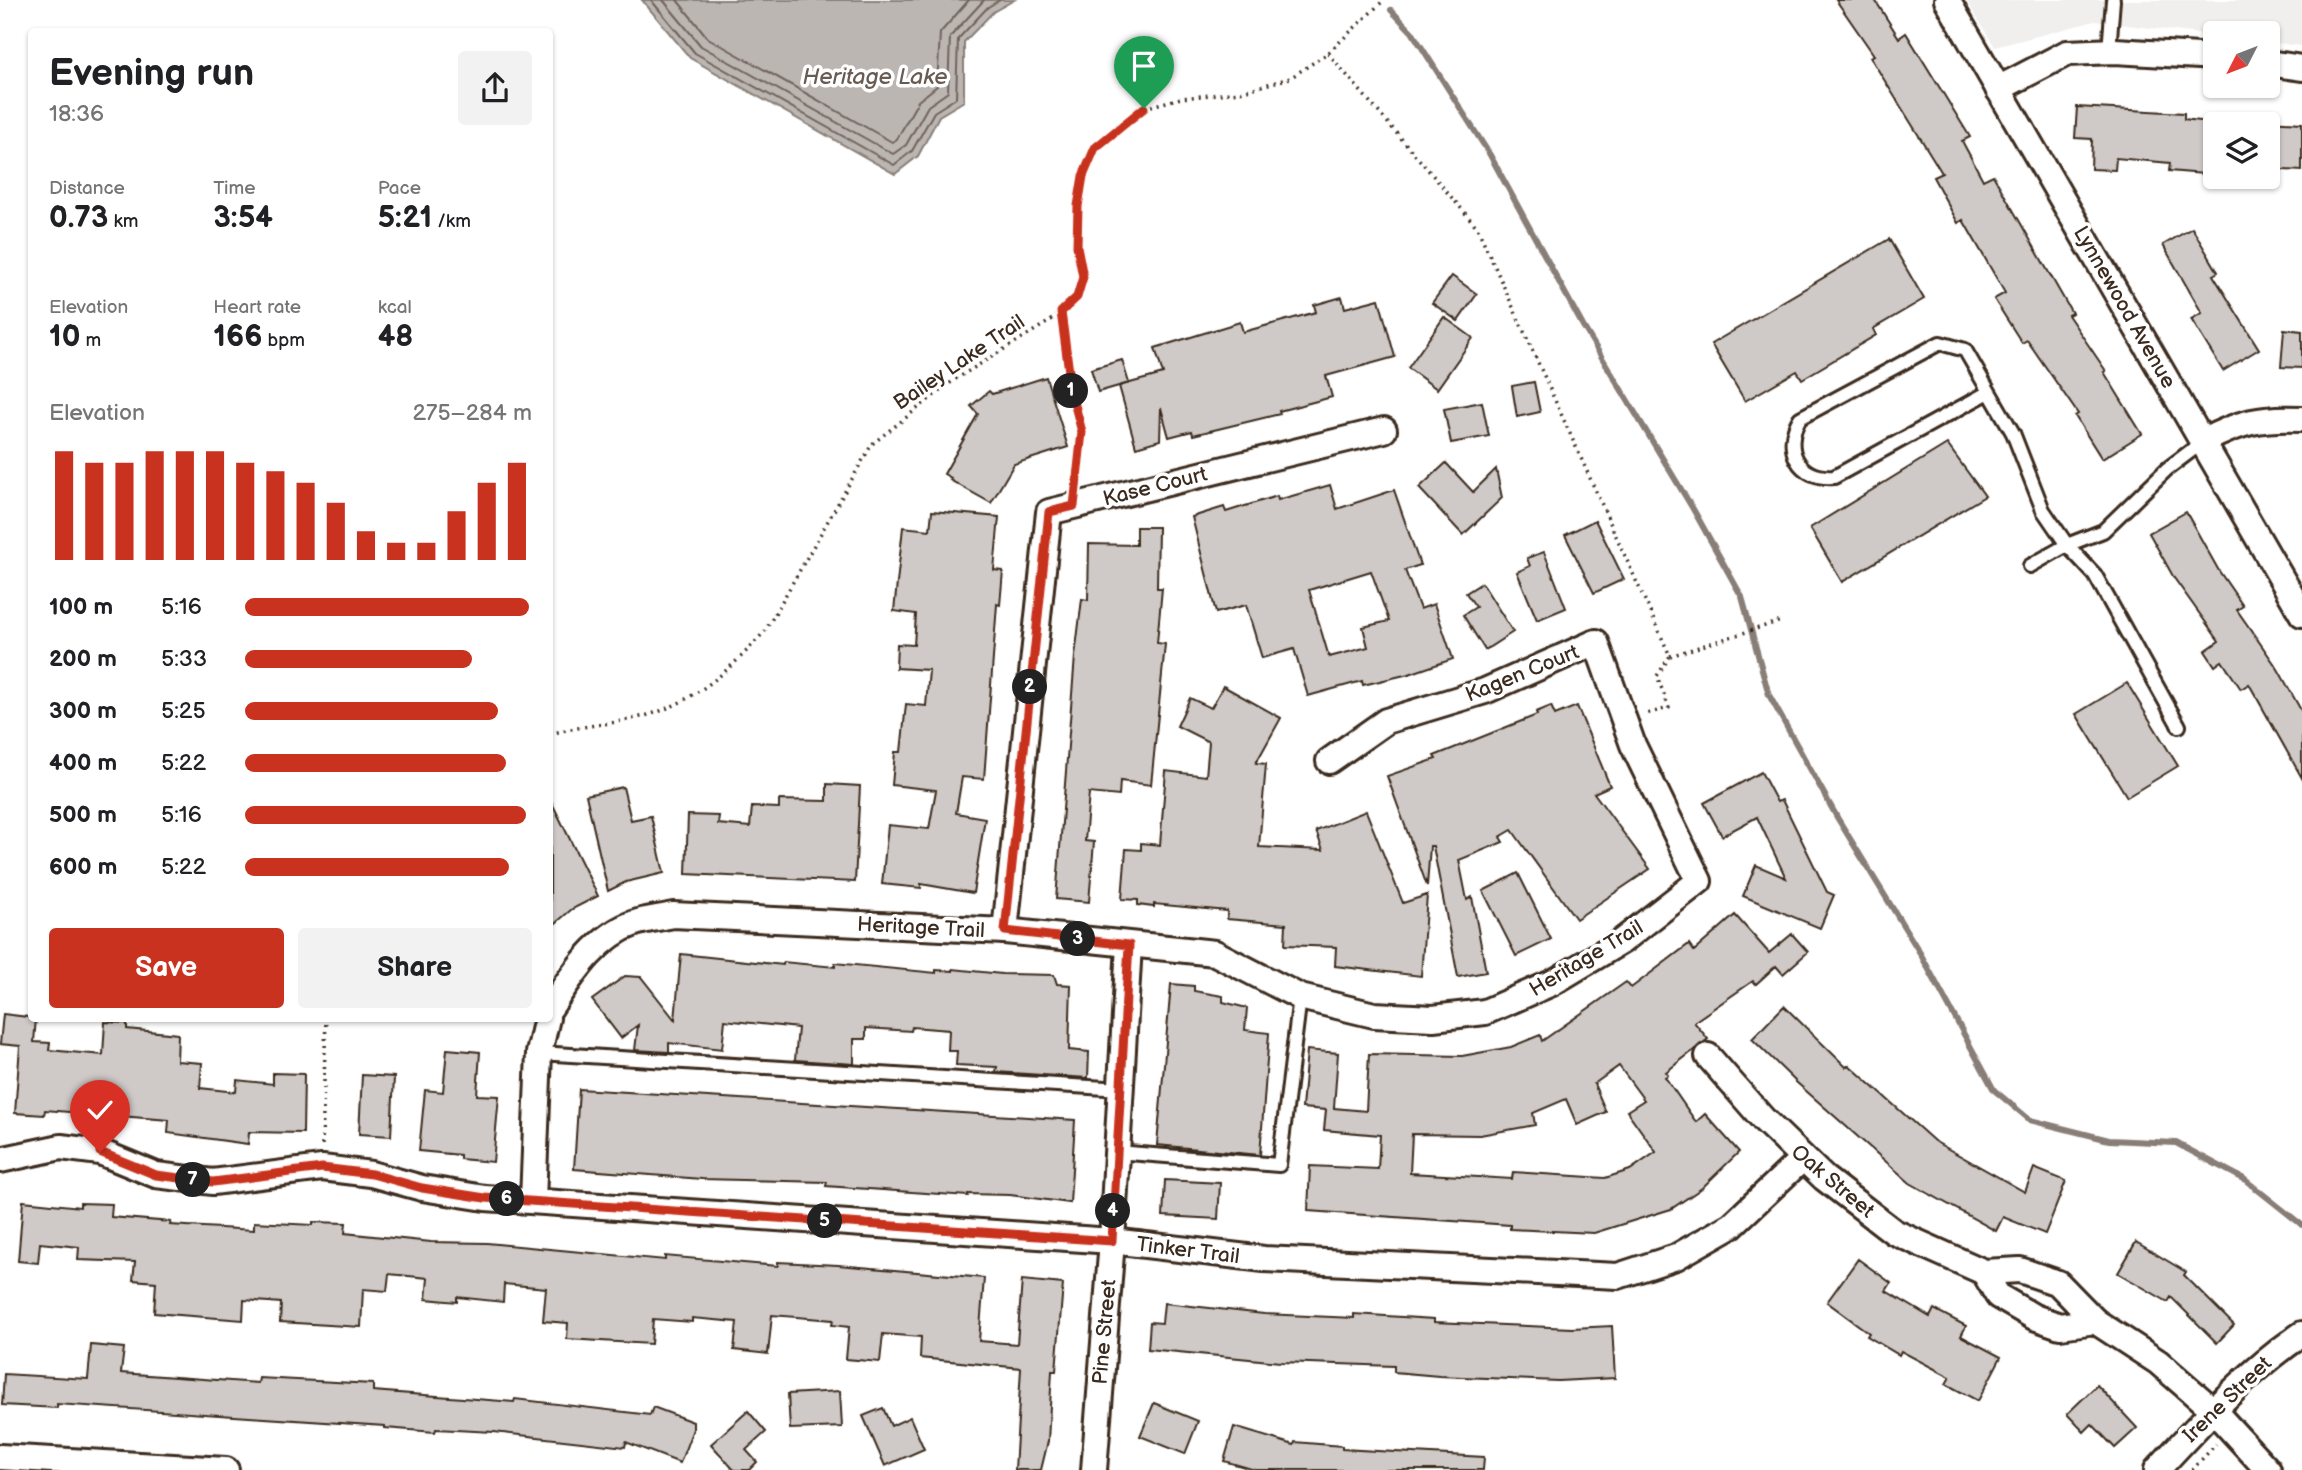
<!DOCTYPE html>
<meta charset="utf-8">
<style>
body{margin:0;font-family:"Balsamiq Sans",sans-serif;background:#f2f2f2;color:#202124;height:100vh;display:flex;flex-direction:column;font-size:26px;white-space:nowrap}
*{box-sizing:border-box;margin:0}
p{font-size:23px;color:#757577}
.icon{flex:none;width:38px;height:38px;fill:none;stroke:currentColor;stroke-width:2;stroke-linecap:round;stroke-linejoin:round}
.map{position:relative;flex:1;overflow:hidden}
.drawer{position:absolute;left:28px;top:28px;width:525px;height:994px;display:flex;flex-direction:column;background:#fff;border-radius:7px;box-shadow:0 2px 5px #0004}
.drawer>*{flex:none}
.needle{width:46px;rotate:228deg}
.fabs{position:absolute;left:2203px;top:21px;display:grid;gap:14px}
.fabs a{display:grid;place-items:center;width:77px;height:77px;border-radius:7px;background:#fff;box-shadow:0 2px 5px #0004;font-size:35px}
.pin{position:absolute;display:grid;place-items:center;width:60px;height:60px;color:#fff;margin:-72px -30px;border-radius:50% 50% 50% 0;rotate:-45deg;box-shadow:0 0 7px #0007}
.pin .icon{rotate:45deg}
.km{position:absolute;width:35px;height:35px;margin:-18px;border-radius:50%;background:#222;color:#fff;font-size:19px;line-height:35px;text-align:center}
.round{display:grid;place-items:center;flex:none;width:74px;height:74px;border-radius:7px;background:#f2f2f2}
.headline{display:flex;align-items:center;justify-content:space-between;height:119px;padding:0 21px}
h1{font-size:38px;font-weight:800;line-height:52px}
.figures{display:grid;grid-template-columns:repeat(3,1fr);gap:10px;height:119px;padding:7px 21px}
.figures div{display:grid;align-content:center}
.figures b{font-size:30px;font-weight:800}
.figures small{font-size:19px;font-weight:400}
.figures p{font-size:19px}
.chart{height:196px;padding:14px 21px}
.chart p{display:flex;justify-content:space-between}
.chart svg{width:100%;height:126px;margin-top:7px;stroke:#c8321e;stroke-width:6}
.cta{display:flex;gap:14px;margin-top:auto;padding:14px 21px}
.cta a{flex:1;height:80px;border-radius:7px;background:#c8321e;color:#fff;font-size:28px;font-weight:800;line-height:80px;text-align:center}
.cta a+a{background:#f2f2f2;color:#202124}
ul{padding:0 21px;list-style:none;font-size:23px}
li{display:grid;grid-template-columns:112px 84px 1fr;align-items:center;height:52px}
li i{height:18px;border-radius:9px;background:#c8321e}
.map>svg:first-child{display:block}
.built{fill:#f1efee}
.water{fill:#bcb6b3;stroke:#887e77;stroke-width:2}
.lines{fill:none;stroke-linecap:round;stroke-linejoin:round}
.shore{stroke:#6f625a;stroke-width:2}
.stream{stroke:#887e77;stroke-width:6}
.building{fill:#cfcac7;stroke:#3b2a1e;stroke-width:2;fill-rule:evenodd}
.lane-casing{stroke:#3b2a1e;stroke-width:18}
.street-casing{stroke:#3b2a1e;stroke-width:30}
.path{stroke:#3b2a1e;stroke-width:3.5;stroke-dasharray:2 5;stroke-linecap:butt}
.lane{stroke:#fff;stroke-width:12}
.street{stroke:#fff;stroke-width:24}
.route-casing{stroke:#fff;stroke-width:14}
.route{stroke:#c8321e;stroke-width:9}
.labels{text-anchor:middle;stroke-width:7;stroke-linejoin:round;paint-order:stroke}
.street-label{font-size:21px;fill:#3b2a1e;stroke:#fff}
.water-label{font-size:23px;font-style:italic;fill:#685b52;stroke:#fff}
</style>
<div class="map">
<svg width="2302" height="1470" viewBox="0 0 2302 1470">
<rect width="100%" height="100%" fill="#fff"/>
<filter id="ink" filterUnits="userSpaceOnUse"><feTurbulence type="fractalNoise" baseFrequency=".0143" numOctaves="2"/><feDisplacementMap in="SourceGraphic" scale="14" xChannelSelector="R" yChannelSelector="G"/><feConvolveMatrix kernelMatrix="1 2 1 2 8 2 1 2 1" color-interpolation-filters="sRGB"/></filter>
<g filter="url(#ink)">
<polygon class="built" points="1966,0 2302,0 2302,46 2268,42 2268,33 2215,36 2095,21 1995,47"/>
<polygon class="water" points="642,0 1014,0 993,12 964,42 964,101 939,116 918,156 895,174 690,58"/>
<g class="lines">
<g class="shore">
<polyline points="651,0 695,53 894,165 912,151 934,112 956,98 958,39 988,7 1000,0"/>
<polyline points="663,0 701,46 893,154 906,145 928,106 948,92 950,37 984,0"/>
<polyline points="677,0 708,38 892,142 897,139 918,101 937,86 940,33 969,0"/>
</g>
<polyline class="stream" points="1391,10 1412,32 1490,155 1583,326 1693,509 1742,597 1769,695 1838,819 1920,953 1994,1090 2030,1120 2109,1140 2176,1143 2244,1179 2302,1225"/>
</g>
<g class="building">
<polygon points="1836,0 1875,0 1899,38 1906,33 1970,137 1962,141 1983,180 1993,175 2072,313 2068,315 2106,371 2104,372 2142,434 2102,459 2075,416 2078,414 2027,340 2022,343 1994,299 2005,293 1963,220 1958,223 1933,177 1942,173 1870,57 1874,55"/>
<polygon points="2077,107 2184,113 2184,119 2216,123 2216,175 2169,171 2170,163 2116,158 2115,170 2091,169 2092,139 2075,138"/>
<polygon points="2268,121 2302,123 2302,171 2268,169"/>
<polygon points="2192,228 2218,272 2213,275 2259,349 2223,371 2191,319 2202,313 2163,245"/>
<polygon points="1889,239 1924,299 1873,329 1876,335 1802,379 1797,371 1745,401 1711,344"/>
<polygon points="1452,276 1477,294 1458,321 1432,303"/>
<polygon points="1342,297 1345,308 1379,299 1395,357 1326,376 1332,397 1279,411 1280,414 1193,435 1192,431 1169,437 1161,408 1160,440 1136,447 1119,386 1163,374 1155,348 1240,322 1243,332 1316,312 1314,305"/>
<polygon points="1444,317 1473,338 1437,389 1408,368"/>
<polygon points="2284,329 2302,331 2302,368 2281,367"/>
<polygon points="1122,360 1129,383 1098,392 1091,369"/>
<polygon points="1046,377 1068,447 1014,464 991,503 950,480 951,478 944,474 978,414 971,406 989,391 992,394"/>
<polygon points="1534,382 1540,412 1517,417 1512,386"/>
<polygon points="1482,402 1489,436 1451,443 1444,409"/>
<polygon points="1947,444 1985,496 1842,582 1810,528"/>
<polygon points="1446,463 1473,492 1496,469 1502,498 1463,535 1419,488"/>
<path d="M1330 485 1337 509 1394 490 1420 565 1405 570 1420 609 1434 604 1453 659 1409 674 1363 685 1362 681 1308 696 1294 649 1262 658 1246 605 1216 613 1192 517 1224 507 1226 512 1277 496 1278 500ZM1371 571 1389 621 1363 627 1368 647 1329 657 1309 590Z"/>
<polygon points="932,511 999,517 994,570 1003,571 1000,605 997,604 984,779 962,777 956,813 985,818 973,893 921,884 921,888 882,884 888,825 929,829 936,790 892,785 895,752 901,752 906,704 926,706 929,670 896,668 897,644 914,645 916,614 894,611 903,527 930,530"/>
<polygon points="2186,512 2219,571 2243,606 2237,610 2278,669 2302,712 2302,778 2249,684 2241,689 2222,661 2215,666 2205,651 2219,641 2174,578 2149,533"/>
<polygon points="1595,520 1624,579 1594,593 1565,535"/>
<polygon points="1136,527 1158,527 1157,588 1162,588 1157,643 1165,644 1151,785 1120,781 1119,796 1089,793 1085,841 1094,842 1089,902 1056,899 1075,656 1082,599 1088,600 1089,544 1136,545"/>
<polygon points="1544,552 1566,608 1537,620 1517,572 1530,566 1527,558"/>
<polygon points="1482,583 1513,632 1485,650 1463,615 1476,607 1466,593"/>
<polygon points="2127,683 2178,766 2127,797 2076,714"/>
<polygon points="1223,686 1281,718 1256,763 1266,764 1259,847 1323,850 1316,831 1366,811 1403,903 1427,895 1421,976 1335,966 1336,947 1285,945 1286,924 1227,919 1227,911 1154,904 1154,907 1138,905 1138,900 1122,899 1126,849 1141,850 1141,843 1160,845 1166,771 1206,776 1209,742 1177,726 1190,698 1211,708"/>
<polygon points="1551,706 1555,715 1577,706 1610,786 1594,793 1650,869 1576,919 1512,830 1500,837 1503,842 1459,860 1467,900 1472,897 1486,972 1458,977 1433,846 1430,846 1427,886 1387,776 1436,759 1434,756 1537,715 1536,712"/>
<polygon points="1761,772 1777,802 1782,800 1827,892 1834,895 1820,928 1743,896 1756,865 1786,878 1757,817 1722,836 1704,803"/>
<polygon points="827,784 860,786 855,882 686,874 688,815 719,816 718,824 750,827 752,807 779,808 779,800 827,801"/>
<polygon points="623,787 631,820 651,816 664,873 626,882 608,891 586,795"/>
<polygon points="550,799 598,896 572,909 550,928"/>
<polygon points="1518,873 1551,939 1516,956 1483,891"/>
<path d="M1735 915 1769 953 1792 934 1808 952 1783 974 1776 966 1756 984 1753 981 1694 1022 1708 1039 1666 1072 1668 1075 1665 1077 1696 1122 1705 1114 1739 1152 1702 1188 1671 1209 1594 1233 1510 1229V1225L1308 1211 1310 1166 1378 1169 1380 1135 1324 1130 1326 1110 1302 1108 1307 1050 1338 1053 1334 1108 1366 1111 1369 1054 1462 1056 1511 1047 1540 1035 1542 1041 1626 982 1631 988 1689 944 1694 951ZM1619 1066 1644 1100 1627 1111 1656 1152 1630 1170 1605 1178 1513 1172 1512 1179 1410 1173 1412 1134 1480 1135 1535 1125 1533 1113 1566 1099 1577 1125 1606 1112 1594 1084Z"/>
<polygon points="681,954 783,965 783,962 835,967 835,963 936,973 936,970 953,971 953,969 1002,974 1054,975 1057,984 1071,985 1069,1050 1089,1052 1088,1078 996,1072 997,1067 956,1065 957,1051 948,1051 949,1030 912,1027 911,1031 866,1028 866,1039 854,1039 854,1064 795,1060 798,1028 725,1020 722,1049 669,1043 669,1052 635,1050 638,1025 621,1038 592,1000 625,976 641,977 675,1020"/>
<polygon points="1171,984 1194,986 1194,991 1223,996 1223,1002 1247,1008 1245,1030 1269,1033 1260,1155 1157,1145"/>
<polygon points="1784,1006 1846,1067 1849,1065 1934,1141 2025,1192 2034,1168 2066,1181 2045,1234 2003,1217 1996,1231 1910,1183 1796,1082 1752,1039"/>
<polygon points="3,1014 36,1018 34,1042 50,1043 49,1050 103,1055 105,1022 127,1023 127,1029 178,1034 177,1061 202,1063 200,1088 236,1092 237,1080 273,1084 273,1073 304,1074 303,1133 249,1132 248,1144 168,1133 169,1120 45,1110 44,1115 15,1113 20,1046 0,1044"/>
<polygon points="447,1049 480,1052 477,1095 499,1096 493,1162 460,1159 460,1155 419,1151 425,1090 443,1092"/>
<polygon points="362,1075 394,1077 391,1136 359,1134"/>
<polygon points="579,1089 1075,1120 1070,1203 1010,1195 968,1194 968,1196 826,1186 827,1182 702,1179 574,1169"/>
<polygon points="1165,1180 1220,1183 1218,1219 1163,1216"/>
<polygon points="23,1201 80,1207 80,1203 112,1204 111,1217 171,1222 170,1225 254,1230 254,1222 313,1225 313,1222 346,1223 345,1233 431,1242 487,1243 665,1260 665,1256 778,1266 778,1262 838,1265 984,1278 979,1341 1017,1344 1022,1280 1063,1284 1056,1371 1052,1371 1048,1441 1041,1470 1015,1470 1021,1368 920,1358 921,1337 883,1334 880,1362 846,1359 849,1327 832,1325 833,1320 772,1315 768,1354 734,1350 737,1322 692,1318 692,1322 653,1319 651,1344 567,1339 568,1323 543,1321 546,1288 504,1284 503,1302 457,1297 457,1302 426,1299 428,1278 389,1274 387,1291 363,1289 361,1327 280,1322 281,1303 244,1300 243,1320 154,1313 156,1282 133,1280 135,1262 78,1260 79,1247 40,1243 38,1263 18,1261"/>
<polygon points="2136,1242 2186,1272 2184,1275 2234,1325 2217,1343 2171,1297 2168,1302 2118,1273"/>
<polygon points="1858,1259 1891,1283 1886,1291 1930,1317 1934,1309 1966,1326 1961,1336 2001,1357 1978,1401 1946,1384 1950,1377 1901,1351 1899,1355 1867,1336 1869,1333 1827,1302"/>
<polygon points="1164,1303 1264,1314 1354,1318 1354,1314 1434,1319 1434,1322 1572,1328 1612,1326 1615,1378 1558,1381 1439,1376 1394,1372 1394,1366 1281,1362 1148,1349 1150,1322 1162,1323"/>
<polygon points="91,1345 124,1348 121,1373 258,1383 259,1378 373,1384 373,1391 514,1402 515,1399 650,1415 653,1407 693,1422 693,1429 680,1463 626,1442 625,1447 494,1432 436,1429 435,1432 385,1428 385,1426 57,1404 57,1408 2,1405 4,1374 88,1379"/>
<polygon points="2097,1385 2137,1428 2115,1448 2092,1424 2084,1432 2067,1414"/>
<polygon points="840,1391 842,1427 790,1429 788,1394"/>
<polygon points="1154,1403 1198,1421 1185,1454 1140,1436"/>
<polygon points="883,1408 891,1426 910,1417 924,1449 885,1466 863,1416"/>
<polygon points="748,1411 766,1432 746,1450 757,1462 749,1470 734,1470 711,1444"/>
<polygon points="1234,1427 1294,1445 1295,1442 1342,1446 1342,1449 1484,1457 1483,1470 1255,1470 1224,1461"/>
</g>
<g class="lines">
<defs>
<g id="lane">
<polyline points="2109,51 2113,0"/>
<path d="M1989 392 1834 477C1798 480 1782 448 1800 418L1940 343 1965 350 2013 433 2043 510 2067 545 2103 531 2167 469 2204 441"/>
<polyline points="2030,566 2067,545 2095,575 2179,726"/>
<polyline points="539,1053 1122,1089"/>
<polyline points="1116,1152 1279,1165 1300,997"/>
</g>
<g id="street">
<polyline points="1947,0 2302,614"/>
<polyline points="2268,63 2302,68"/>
<polyline points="1998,89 2067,53 2115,51 2216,57"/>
<path d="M2204 441C2240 422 2261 417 2302 419"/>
<polyline points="1005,931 1049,512 1384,430"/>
<path d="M550 1008C571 977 596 936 635 923 646 919 660 918 673 915L1005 931 1215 953 1300 997 1374 1015 1433 1018 1485 1012 1552 983 1622 941 1699 881 1633 745 1596 642 1485 691 1386 721 1329 761"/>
<polyline points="1708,1056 1763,1119 1824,1178 1894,1232 1984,1272 2020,1270 2058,1283 2095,1321 2158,1362 2213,1410 2268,1470"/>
<polyline points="0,1160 61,1147 100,1152 156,1175 213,1182 322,1168 371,1174 422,1188 485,1198 1112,1241 1264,1259 1618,1276 1676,1257 1732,1225 1803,1158"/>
<polyline points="533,1200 539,1053 547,1018"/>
<polyline points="1984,1272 1998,1296 2034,1317 2060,1326 2095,1321"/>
<polyline points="0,1457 226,1470"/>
<polyline points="1094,1470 1112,1241 1129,945"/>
<path d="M2157 1470C2202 1421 2247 1372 2302 1334"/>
</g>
</defs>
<use href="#lane" class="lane-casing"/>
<use href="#street" class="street-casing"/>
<g class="path">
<polyline points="1328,53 1477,227 1670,656 1657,676 1669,708 1646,714"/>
<polyline points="1061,312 1072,394 1082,432 1076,483"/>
<polyline points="1670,656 1781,621"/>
<path d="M550 734C578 726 607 725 636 718 689 707 730 671 765 631L872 444 954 380 1050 321 1077 297 1083 277 1077 246 1078 206 1083 175 1095 148 1144 108 1181 98 1240 92 1290 78 1328 53 1384 0"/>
<polyline points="322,1145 326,1018"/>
<polyline points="2192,1470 2216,1444"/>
</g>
<use href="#lane" class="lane"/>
<use href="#street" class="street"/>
</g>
</g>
<g class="lines" filter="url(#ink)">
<defs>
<polyline id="route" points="100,1152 156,1175 213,1182 322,1168 372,1174 422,1188 485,1198 1112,1241 1129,945 1005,931 1049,512 1074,506 1082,432 1072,394 1061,312 1077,297 1083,277 1077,246 1078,206 1083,176 1095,148 1144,108"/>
</defs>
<use href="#route" class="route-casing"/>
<use href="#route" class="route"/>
</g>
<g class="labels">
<g class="street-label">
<text transform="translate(2125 307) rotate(60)" y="7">Lynnewood Avenue</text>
<text transform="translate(959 362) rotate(-34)" y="7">Bailey Lake Trail</text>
<text transform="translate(1155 486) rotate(-14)" y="7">Kase Court</text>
<text transform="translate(1522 673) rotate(-22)" y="7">Kagen Court</text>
<text transform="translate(921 927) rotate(3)" y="7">Heritage Trail</text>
<text transform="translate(1586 958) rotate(-31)" y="7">Heritage Trail</text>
<text transform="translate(1833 1181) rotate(40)" y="7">Oak Street</text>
<text transform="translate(1188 1250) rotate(7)" y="7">Tinker Trail</text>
<text transform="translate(1104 1332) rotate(-85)" y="7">Pine Street</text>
<text transform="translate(2227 1399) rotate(-44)" y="7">Irene Street</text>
</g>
<g class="water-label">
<text x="875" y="84">Heritage Lake</text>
</g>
</g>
</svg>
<div class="fabs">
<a><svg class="needle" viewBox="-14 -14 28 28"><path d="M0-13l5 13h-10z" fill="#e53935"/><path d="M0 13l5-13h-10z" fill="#757577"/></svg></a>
<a><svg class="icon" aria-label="layers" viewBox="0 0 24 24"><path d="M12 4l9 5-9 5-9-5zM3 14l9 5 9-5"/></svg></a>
</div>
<div class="pin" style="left:1144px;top:108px;background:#1e9e55"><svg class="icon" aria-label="arrive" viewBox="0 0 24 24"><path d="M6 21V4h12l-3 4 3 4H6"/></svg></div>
<div class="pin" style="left:100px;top:1152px;background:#d93025"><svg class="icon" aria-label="check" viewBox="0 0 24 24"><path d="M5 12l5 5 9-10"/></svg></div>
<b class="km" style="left:1071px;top:391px">1</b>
<b class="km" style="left:1030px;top:687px">2</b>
<b class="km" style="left:1078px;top:939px">3</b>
<b class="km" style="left:1113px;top:1211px">4</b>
<b class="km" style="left:825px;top:1221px">5</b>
<b class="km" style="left:507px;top:1199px">6</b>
<b class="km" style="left:193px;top:1180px">7</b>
<section class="drawer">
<div class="headline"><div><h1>Evening run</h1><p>18:36</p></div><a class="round"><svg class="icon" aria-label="share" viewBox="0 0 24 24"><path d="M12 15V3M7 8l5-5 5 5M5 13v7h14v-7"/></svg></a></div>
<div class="figures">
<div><p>Distance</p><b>0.73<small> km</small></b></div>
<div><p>Time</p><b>3:54</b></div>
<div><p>Pace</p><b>5:21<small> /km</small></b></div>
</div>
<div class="figures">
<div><p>Elevation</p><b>10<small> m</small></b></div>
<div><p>Heart rate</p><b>166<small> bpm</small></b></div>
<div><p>kcal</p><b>48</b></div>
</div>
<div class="chart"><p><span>Elevation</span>275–284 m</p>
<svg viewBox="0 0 160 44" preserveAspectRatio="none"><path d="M5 44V6M15 44V10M25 44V10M35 44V6M45 44V6M55 44V6M65 44V10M75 44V13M85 44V17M95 44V24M105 44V34M115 44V38M125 44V38M135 44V27M145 44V17M155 44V10"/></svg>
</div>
<ul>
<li><b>100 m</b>5:16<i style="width:99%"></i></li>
<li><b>200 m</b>5:33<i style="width:79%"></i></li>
<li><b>300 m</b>5:25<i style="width:88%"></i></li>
<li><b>400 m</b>5:22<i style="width:91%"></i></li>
<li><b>500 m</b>5:16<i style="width:98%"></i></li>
<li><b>600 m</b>5:22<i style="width:92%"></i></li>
</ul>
<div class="cta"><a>Save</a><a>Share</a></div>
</section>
</div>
